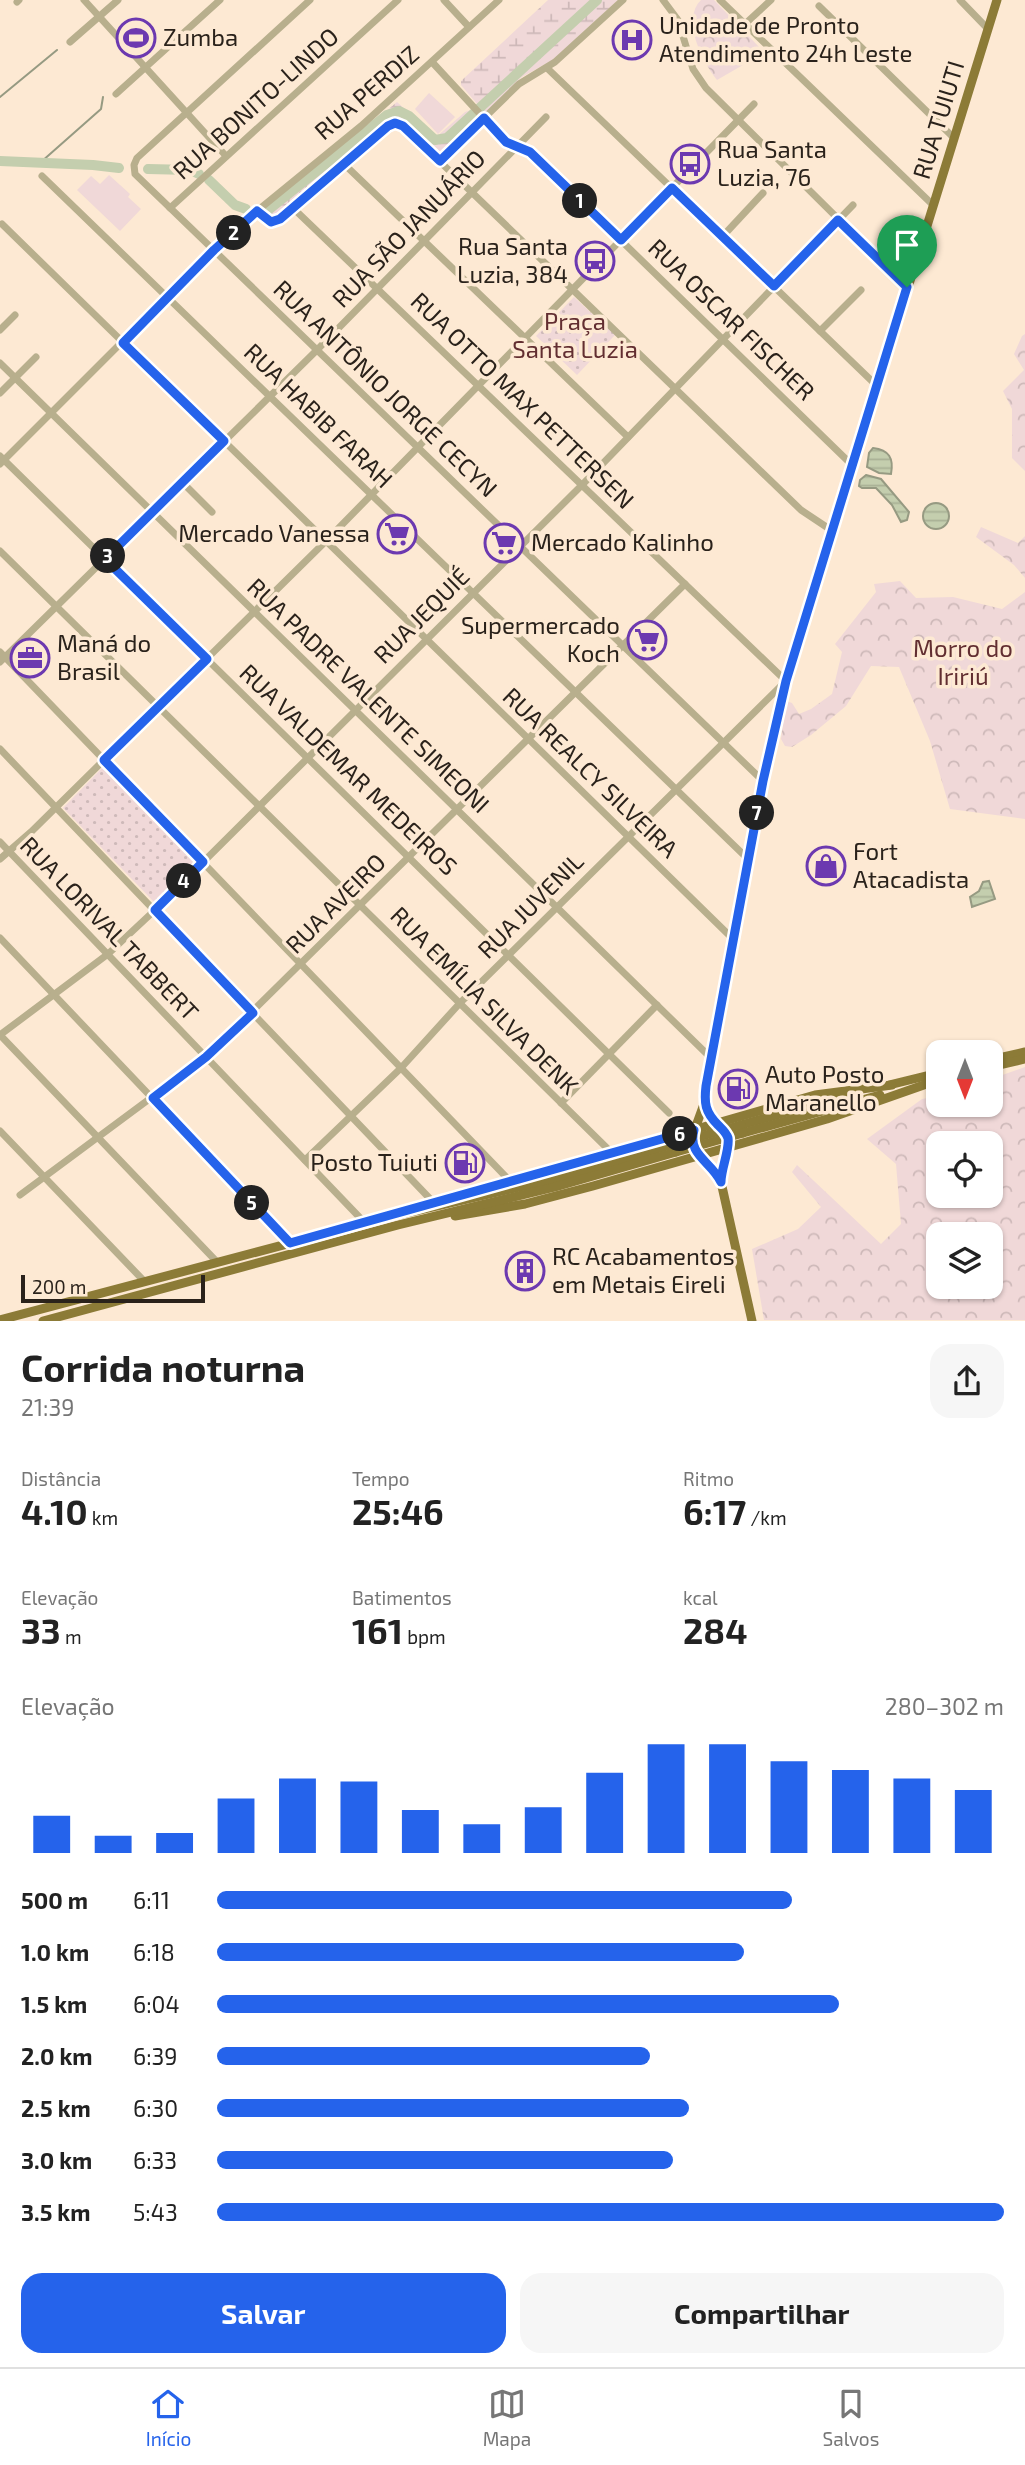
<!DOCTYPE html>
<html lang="pt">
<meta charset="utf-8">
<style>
body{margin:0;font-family:"Exo 2",sans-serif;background:#f6f6f6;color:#222;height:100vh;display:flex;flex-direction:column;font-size:26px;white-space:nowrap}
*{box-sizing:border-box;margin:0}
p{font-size:23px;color:#767676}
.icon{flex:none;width:38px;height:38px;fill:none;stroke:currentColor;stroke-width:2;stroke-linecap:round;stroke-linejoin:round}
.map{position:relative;height:1321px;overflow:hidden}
.sheet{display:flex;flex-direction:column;background:#fff;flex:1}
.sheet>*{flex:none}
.needle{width:46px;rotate:180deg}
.controls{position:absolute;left:926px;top:1040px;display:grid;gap:14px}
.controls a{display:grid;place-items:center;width:77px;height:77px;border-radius:14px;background:#fff;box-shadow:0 2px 5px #0004;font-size:35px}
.scale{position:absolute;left:21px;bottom:18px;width:184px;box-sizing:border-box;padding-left:7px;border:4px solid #2a221b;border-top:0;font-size:19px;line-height:24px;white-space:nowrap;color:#2a221b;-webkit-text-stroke:5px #fde9d3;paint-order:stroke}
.pin{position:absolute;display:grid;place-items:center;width:60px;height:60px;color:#fff;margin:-72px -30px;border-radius:50% 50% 50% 0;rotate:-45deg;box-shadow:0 0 7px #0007}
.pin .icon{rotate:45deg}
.km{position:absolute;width:35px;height:35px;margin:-18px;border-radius:50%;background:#222;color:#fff;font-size:19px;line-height:35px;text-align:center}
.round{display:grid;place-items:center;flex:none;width:74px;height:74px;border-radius:21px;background:#f6f6f6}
.summary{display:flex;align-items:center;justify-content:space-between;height:119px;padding:0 21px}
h1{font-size:38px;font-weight:700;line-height:52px}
.stats{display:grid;grid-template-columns:repeat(3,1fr);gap:10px;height:119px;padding:7px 21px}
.stats div{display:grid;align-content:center}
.stats b{font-size:35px;font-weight:700}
.stats small{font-size:19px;font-weight:400}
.stats p{font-size:19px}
.chart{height:196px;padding:14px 21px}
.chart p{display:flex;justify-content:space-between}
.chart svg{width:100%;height:126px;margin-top:7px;stroke:#2563eb;stroke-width:6}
.action{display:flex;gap:14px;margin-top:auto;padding:14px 21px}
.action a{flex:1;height:80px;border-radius:21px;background:#2563eb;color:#fff;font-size:28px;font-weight:700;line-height:80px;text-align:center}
.action a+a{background:#f6f6f6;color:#222}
ul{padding:0 21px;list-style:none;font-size:23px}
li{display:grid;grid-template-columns:112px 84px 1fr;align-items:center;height:52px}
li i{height:18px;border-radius:9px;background:#2563eb}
.dock{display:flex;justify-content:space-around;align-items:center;height:98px;border-top:2px solid #e0e0e0;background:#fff;font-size:19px;color:#767676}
.dock a{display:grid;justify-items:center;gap:4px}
.dock .on{color:#2563eb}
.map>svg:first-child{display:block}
.grass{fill:url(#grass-dots)}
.forest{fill:url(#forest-crowns);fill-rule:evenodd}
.wetland{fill:url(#wetland-marsh)}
.pitch{fill:#f0d8d8}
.water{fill:url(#water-rules);stroke:#969a82;stroke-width:2}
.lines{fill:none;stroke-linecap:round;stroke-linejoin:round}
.stream{stroke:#969a82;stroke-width:2}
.river{stroke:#c4ceae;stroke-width:10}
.minor{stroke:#b8af8d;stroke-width:7}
.major{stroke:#8c7b37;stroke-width:9}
.major-bridge{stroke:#8c7b37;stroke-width:9}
.route-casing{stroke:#fff;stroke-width:14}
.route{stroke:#2563eb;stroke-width:9}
.labels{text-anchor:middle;stroke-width:7;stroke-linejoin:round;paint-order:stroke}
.poi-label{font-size:24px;fill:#2a221b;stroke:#fde9d3;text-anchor:start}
.street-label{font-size:24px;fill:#2a221b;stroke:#fde9d3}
.park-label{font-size:24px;fill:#622e31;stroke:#fde9d3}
</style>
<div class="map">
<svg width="1025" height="1321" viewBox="0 0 1025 1321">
<defs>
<pattern id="grass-dots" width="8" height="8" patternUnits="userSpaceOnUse" patternTransform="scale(1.75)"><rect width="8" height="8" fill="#f0d8d8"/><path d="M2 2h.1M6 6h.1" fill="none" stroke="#ceb9b9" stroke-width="1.8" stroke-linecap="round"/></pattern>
<pattern id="forest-crowns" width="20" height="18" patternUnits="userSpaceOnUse" patternTransform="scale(1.75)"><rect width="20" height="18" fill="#f0d8d8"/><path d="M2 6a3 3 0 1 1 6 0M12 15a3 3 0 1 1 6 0" fill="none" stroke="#ceb9b9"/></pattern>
<pattern id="wetland-marsh" width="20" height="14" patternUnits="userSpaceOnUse" patternTransform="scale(1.75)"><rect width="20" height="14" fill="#f0d8d8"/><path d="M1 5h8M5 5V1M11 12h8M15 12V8" fill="none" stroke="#ceb9b9"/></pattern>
<pattern id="water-rules" width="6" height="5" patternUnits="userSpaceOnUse" patternTransform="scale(1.75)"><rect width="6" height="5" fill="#c4ceae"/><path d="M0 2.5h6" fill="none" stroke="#a9b195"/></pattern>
</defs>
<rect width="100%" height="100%" fill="#fde9d3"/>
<g class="grass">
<polygon points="574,297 615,335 577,375 536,336"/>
<polygon points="104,766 196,861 155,903 63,808"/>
</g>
<g class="forest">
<path d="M701 0H714L760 48 762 54 717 80C702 62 681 19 701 0Z"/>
<polygon points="1025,334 1025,471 1012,458 1012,409 1003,391 1024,370 1014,354 1022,336"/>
<polygon points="981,527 1018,543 1025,536 1025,578 1014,565 976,537"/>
<polygon points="900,581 916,598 953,597 1002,609 1025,592 1025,819 950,809 930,741 899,667 871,666 846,706 811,735 792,747 785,746 781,739 786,701 792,703 799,714 811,709 832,694 842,652 835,644 876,592 874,584"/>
<path d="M1025 1067V1320H764L752 1249 798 1229 821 1207 792 1172 797 1165 881 1244 901 1224 896 1164 867 1139 922 1099 938 1096V1104H990L991 1079ZM938 1143H990V1195H938ZM938 1234H990V1286H938Z"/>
</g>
<g class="wetland">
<polygon points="548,0 618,0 553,60 522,77 487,112 483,111 461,85 461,81"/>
<path d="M397 102 436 137 465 112 471 110 477 117 442 153C421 152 413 112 390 122L281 217 270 219 264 214 265 211Z"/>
</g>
<g class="pitch">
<polygon points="429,93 455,117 438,134 415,109"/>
<polygon points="109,175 130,194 128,197 141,209 120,231 77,190 91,176 100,184"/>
<polygon points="574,303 605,331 588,349 557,321"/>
</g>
<g class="water">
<path d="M873 448C889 450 894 458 891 474L879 473 867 467 869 453Z"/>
<polygon points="866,475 881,479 909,512 907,520 901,522 892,505 876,488 862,488 859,486 860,480"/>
<circle cx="936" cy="516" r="13"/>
<polygon points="989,881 995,899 972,907 970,897 979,891 983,882"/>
</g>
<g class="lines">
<g class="stream">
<polyline points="0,97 57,50"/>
<polyline points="41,162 101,109 103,97"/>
</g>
<g class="river">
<polyline points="0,161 93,165 119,168"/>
<polyline points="148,169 190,170 199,174"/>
<polyline points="209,180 235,205 246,209"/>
<polyline points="268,210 387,115 399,111 409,116 435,140 447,138 597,0"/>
</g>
<g class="minor">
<polyline points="84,0 226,156"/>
<polyline points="310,0 137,158 134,165 135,174 763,781"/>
<polyline points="444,0 469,27"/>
<polyline points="663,0 678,20 693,69 706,88 907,287"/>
<polyline points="720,0 933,205"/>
<polyline points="960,0 988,29"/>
<polyline points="17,2 19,0"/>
<polyline points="819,6 954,138"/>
<polyline points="745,24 771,0"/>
<polyline points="70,42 118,0"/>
<polyline points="432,62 506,142 530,152 851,464"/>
<polyline points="547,68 876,385"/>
<polyline points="116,94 220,0"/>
<polyline points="440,161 519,84 555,62 623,0"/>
<polyline points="344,164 628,437"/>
<polyline points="42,176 748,859"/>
<polyline points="170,208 398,0"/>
<polyline points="293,208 786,681 460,1003 401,1068 305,1160"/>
<polyline points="257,211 268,220 277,221 388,126 395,123 403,126 801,510 831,530"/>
<polyline points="2,224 732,938"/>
<polyline points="722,237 763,193"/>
<polyline points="0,330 15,315"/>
<polyline points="820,331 861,290"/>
<polyline points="0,363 710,1057"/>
<polyline points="0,393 36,357"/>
<polyline points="0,456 669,1113"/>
<polyline points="0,464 214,250 257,211 361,126 499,0"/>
<polyline points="182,482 212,512"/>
<polyline points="0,551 612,1153"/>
<polyline points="0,652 511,1182"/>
<polyline points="0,662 317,350 546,117"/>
<polyline points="0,749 435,1204"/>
<polyline points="0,842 365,1223"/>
<polyline points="0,859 31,832 326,541 754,104"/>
<polyline points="0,938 290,1243"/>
<polyline points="0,1035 108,954 155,910 582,485 853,205"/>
<polyline points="0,1035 217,1262"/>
<polyline points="561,1103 657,1005"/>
<polyline points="0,1131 144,1281"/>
<polyline points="20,1195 206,1057 685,584"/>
</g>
<g class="major">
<polyline points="990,1060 1025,1052"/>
<polyline points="990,1067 1025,1059"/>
<polyline points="889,1085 938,1073"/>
<polyline points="741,1125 851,1094"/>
<polyline points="743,1133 880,1095"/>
<polyline points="727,1144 722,1167 721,1182 752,1321"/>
<polyline points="721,1182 714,1169 694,1150 692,1137 704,1104 710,1057 732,938 763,781 786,681 997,0"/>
<polyline points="495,1187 815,1095 892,1085"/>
<polyline points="455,1216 525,1204 593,1186 827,1119 938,1080"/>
<polyline points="0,1320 389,1217 559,1178 674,1144"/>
<polyline points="43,1321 398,1225 555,1187 676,1152"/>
</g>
<g class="major-bridge">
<polyline points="674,1144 741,1125"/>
<polyline points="676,1152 743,1133"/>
</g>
</g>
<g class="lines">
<defs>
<path id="route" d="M484 118 506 142 530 152 621 240 672 188 774 286 838 220 907 287 786 681 763 781 706 1086C704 1103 705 1112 718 1125 722 1129 726 1132 728 1138 730 1149 721 1169 721 1182 711 1161 687 1155 694 1130L290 1243 153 1098 206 1057 253 1013 155 910 203 862 104 760 207 659 105 559 224 441 123 343 214 250 257 211 271 222 280 219 388 126 395 123 403 126 440 161Z"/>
</defs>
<use href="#route" class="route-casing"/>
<use href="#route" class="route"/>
</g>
<defs>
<symbol id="stadium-ring" viewBox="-11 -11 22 22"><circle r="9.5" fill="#fde9d3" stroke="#6c39b0" stroke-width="1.5"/><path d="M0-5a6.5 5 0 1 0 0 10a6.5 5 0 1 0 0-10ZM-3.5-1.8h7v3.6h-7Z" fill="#6c39b0"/></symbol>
<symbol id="hospital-ring" viewBox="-11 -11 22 22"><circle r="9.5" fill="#fde9d3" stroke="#6c39b0" stroke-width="1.5"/><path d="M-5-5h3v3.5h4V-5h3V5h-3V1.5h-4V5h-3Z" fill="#6c39b0"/></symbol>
<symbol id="bus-ring" viewBox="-11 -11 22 22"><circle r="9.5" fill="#fde9d3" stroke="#6c39b0" stroke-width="1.5"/><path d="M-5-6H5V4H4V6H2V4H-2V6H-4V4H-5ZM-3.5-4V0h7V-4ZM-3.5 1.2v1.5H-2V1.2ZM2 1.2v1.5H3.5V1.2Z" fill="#6c39b0"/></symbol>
<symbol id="supermarket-ring" viewBox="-11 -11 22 22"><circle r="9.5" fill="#fde9d3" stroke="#6c39b0" stroke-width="1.5"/><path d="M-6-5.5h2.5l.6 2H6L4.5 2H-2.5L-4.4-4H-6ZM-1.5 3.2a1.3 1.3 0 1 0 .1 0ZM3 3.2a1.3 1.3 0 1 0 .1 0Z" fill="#6c39b0"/></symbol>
<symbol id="office-ring" viewBox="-11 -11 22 22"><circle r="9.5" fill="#fde9d3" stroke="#6c39b0" stroke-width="1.5"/><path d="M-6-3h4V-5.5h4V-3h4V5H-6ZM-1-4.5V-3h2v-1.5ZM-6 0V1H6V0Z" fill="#6c39b0"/></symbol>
<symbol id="shop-ring" viewBox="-11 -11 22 22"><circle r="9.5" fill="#fde9d3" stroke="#6c39b0" stroke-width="1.5"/><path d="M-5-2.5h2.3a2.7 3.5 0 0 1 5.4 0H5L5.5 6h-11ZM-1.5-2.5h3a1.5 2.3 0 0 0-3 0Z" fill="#6c39b0"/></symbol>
<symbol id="fuel-ring" viewBox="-11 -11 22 22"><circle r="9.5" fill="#fde9d3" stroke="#6c39b0" stroke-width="1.5"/><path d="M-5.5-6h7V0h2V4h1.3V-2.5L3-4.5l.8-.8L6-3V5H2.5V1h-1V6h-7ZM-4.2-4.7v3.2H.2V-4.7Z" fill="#6c39b0"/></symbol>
<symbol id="building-ring" viewBox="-11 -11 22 22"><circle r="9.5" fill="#fde9d3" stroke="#6c39b0" stroke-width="1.5"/><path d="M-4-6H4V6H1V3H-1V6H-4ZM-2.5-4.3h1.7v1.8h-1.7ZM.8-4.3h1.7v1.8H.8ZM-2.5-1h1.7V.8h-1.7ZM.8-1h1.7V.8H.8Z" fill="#6c39b0"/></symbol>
</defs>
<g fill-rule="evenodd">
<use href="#stadium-ring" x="114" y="16" width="44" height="44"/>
<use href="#hospital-ring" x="610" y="18" width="44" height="44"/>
<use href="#bus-ring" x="668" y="142" width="44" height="44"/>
<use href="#bus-ring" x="573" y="239" width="44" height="44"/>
<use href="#supermarket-ring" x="375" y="512" width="44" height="44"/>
<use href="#supermarket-ring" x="482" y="521" width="44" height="44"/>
<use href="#supermarket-ring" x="625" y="618" width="44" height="44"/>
<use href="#office-ring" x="8" y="636" width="44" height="44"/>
<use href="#shop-ring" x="804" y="844" width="44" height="44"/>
<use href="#fuel-ring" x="716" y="1067" width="44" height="44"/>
<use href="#fuel-ring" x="443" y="1141" width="44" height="44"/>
<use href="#building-ring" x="503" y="1249" width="44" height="44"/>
</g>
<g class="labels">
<g class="poi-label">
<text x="659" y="34">Unidade de Pronto<tspan x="659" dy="28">Atendimento 24h Leste</tspan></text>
<text x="163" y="46">Zumba</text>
<text x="717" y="158">Rua Santa<tspan x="717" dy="28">Luzia, 76</tspan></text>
<text x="568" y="255" text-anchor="end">Rua Santa<tspan x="568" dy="28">Luzia, 384</tspan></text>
<text x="370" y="542" text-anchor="end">Mercado Vanessa</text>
<text x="531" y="551">Mercado Kalinho</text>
<text x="620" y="634" text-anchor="end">Supermercado<tspan x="620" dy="28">Koch</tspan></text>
<text x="57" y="652">Maná do<tspan x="57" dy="28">Brasil</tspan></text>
<text x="853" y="860">Fort<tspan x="853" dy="28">Atacadista</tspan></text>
<text x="765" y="1083">Auto Posto<tspan x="765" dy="28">Maranello</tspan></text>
<text x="438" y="1171" text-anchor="end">Posto Tuiuti</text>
<text x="552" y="1265">RC Acabamentos<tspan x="552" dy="28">em Metais Eireli</tspan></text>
</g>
<g class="street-label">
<text transform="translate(367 93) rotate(-41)" y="8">RUA PERDIZ</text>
<text transform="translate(256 104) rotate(-42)" y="8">RUA BONITO-LINDO</text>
<text transform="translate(939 120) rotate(-73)" y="8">RUA TUIUTI</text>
<text transform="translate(409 229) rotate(-46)" y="8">RUA SÃO JANUÁRIO</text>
<text transform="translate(731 320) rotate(44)" y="8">RUA OSCAR FISCHER</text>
<text transform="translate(385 389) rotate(44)" y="8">RUA ANTÔNIO JORGE CECYN</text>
<text transform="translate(522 401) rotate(44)" y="8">RUA OTTO MAX PETTERSEN</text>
<text transform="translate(318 416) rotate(44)" y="8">RUA HABIB FARAH</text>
<text transform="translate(422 616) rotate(-45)" y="8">RUA JEQUIÉ</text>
<text transform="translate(368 696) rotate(44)" y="8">RUA PADRE VALENTE SIMEONI</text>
<text transform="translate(348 770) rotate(44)" y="8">RUA VALDEMAR MEDEIROS</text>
<text transform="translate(590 773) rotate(44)" y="8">RUA REALCY SILVEIRA</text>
<text transform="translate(336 904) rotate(-45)" y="8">RUA AVEIRO</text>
<text transform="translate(531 906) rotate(-45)" y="8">RUA JUVENIL</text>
<text transform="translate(109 929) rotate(46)" y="8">RUA LORIVAL TABBERT</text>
<text transform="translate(484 1001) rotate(45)" y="8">RUA EMÍLIA SILVA DENK</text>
</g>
<g class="park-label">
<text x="575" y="330">Praça<tspan x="575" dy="28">Santa Luzia</tspan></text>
<text x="963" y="657">Morro do<tspan x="963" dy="28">Iririú</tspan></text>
</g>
</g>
</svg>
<div class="controls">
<a><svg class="needle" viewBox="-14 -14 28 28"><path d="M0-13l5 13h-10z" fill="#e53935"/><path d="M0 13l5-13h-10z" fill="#767676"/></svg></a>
<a><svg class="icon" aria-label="locate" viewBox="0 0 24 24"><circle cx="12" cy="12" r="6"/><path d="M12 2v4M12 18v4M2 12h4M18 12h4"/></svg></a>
<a><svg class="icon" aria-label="layers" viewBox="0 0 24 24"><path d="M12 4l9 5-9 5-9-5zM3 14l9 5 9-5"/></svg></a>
</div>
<div class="scale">200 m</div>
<div class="pin" style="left:907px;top:287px;background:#1e9e55"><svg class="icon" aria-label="arrive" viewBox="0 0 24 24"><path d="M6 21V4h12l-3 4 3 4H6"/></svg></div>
<b class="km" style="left:580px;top:201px">1</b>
<b class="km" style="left:234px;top:233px">2</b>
<b class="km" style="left:108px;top:556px">3</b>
<b class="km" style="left:184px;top:881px">4</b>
<b class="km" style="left:252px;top:1203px">5</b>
<b class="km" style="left:680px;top:1134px">6</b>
<b class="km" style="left:757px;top:813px">7</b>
</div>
<section class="sheet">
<div class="summary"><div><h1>Corrida noturna</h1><p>21:39</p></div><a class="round"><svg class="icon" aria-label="share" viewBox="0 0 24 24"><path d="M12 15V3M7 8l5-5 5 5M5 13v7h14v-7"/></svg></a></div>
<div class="stats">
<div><p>Distância</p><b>4.10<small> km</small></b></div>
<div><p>Tempo</p><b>25:46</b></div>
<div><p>Ritmo</p><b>6:17<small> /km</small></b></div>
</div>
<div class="stats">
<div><p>Elevação</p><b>33<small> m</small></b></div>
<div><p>Batimentos</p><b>161<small> bpm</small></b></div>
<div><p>kcal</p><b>284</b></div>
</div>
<div class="chart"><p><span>Elevação</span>280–302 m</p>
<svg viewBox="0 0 160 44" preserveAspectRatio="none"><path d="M5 44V31M15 44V38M25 44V37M35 44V25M45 44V18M55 44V19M65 44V29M75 44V34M85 44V28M95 44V16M105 44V6M115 44V6M125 44V12M135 44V15M145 44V18M155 44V22"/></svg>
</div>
<ul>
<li><b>500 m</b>6:11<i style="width:73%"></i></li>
<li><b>1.0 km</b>6:18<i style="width:67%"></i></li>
<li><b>1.5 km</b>6:04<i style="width:79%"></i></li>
<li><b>2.0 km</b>6:39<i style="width:55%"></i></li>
<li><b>2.5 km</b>6:30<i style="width:60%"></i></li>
<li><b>3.0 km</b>6:33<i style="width:58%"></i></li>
<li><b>3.5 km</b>5:43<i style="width:100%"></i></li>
</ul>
<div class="action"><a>Salvar</a><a>Compartilhar</a></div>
</section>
<nav class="dock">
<a class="on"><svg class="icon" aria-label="home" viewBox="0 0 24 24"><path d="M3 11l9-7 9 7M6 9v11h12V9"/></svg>Início</a>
<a><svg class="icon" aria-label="map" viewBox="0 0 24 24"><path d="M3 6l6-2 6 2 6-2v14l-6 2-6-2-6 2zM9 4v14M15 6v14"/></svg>Mapa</a>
<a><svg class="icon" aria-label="saved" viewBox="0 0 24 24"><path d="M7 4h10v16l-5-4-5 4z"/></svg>Salvos</a>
</nav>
